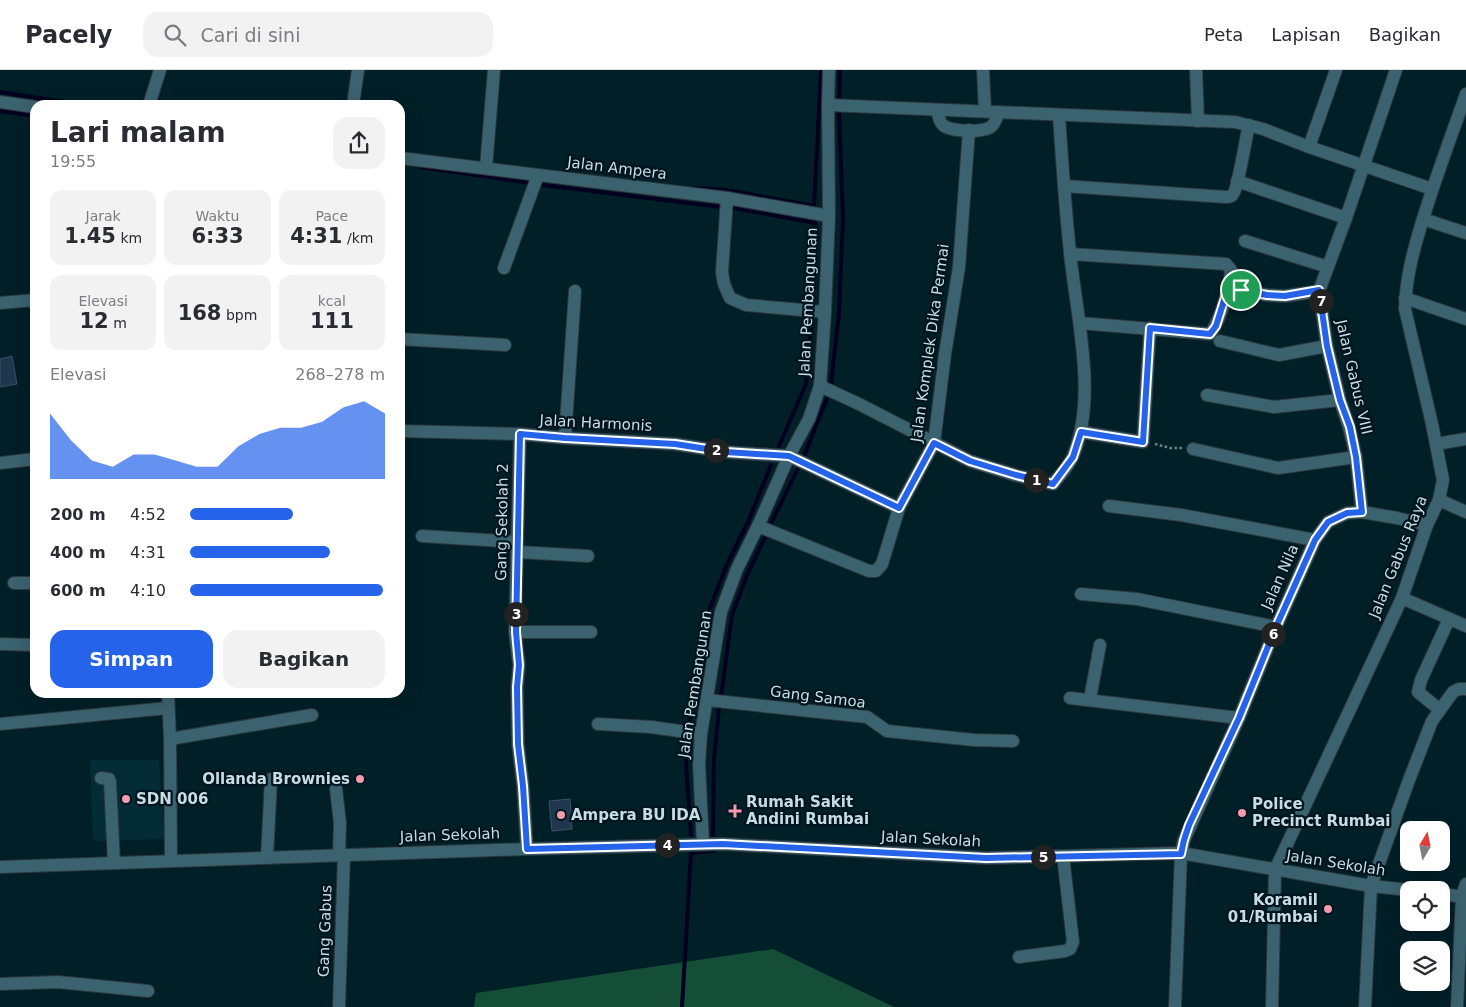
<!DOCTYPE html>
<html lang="id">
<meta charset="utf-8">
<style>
body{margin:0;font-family:"DejaVu Sans",sans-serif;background:#f2f2f3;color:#2b2b33;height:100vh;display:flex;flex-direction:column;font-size:19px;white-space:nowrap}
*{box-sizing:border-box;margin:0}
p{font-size:16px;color:#7c7c81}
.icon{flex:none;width:28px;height:28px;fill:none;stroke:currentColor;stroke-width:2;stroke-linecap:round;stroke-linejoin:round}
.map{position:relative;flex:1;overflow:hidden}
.sheet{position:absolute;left:30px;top:30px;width:375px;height:598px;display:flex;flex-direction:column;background:#fff;border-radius:15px;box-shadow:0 5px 20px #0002}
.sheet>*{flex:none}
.needle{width:32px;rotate:10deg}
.tools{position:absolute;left:1400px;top:751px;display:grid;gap:10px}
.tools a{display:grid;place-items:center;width:50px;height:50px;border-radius:10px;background:#fff;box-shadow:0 5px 20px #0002;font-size:25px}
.pin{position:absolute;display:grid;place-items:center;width:42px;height:42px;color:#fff;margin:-21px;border:2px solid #fff;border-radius:50%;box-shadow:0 1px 5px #0007}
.km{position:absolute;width:25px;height:25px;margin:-12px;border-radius:50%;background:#222;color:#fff;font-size:14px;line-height:25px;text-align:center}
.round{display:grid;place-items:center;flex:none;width:52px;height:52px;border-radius:15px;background:#f2f2f3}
.summary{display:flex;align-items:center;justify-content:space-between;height:85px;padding:0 20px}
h1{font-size:28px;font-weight:700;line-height:38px}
.metrics{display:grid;grid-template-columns:repeat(3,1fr);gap:8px;height:85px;padding:5px 20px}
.metrics div{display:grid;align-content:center;border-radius:12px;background:#f2f2f3;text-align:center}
.metrics b{font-size:21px;font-weight:700}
.metrics small{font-size:14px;font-weight:400}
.metrics p{font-size:14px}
.chart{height:140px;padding:10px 20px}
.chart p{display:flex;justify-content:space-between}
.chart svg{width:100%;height:90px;margin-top:5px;fill:#2563eb;opacity:.7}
.primary-button{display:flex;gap:10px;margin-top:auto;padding:10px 20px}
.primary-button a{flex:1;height:58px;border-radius:15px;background:#2563eb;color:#fff;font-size:20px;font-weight:700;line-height:58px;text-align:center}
.primary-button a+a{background:#f2f2f3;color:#2b2b33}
ul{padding:0 20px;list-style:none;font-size:16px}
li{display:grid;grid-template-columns:80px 60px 1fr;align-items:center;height:38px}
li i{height:12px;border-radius:6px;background:#2563eb}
header{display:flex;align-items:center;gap:30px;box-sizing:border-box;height:70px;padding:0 25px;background:#fff;border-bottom:1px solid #e1e1e2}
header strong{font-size:24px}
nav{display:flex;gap:28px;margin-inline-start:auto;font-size:18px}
.search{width:350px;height:45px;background:#f2f2f3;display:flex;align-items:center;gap:12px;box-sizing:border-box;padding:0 18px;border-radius:15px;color:#7c7c81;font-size:19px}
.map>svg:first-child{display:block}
.built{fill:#042c37}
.green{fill:#144e37}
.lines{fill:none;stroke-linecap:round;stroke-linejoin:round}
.stream{stroke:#040020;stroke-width:4}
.building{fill:#20364d;stroke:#395068}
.street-casing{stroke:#2c373c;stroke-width:14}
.secondary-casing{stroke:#2c373c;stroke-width:14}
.path{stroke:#6b848b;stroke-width:2.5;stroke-dasharray:2.5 2.5;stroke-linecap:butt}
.street{stroke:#3b626f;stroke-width:12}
.secondary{stroke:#3b626f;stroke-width:12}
.route-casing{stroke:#fff;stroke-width:10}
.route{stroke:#2563eb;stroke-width:6}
.poi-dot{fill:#f39aab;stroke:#00151e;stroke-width:2}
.labels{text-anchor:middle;stroke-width:4.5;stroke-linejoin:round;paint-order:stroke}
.street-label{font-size:15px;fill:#c7dce3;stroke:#00151e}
.poi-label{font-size:15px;font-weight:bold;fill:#c7dce3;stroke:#00151e;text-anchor:start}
</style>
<header>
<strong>Pacely</strong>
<div class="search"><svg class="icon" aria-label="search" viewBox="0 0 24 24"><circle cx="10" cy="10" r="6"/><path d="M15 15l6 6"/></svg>Cari di sini</div>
<nav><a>Peta</a><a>Lapisan</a><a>Bagikan</a></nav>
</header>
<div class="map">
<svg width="1466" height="937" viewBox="0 0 1466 937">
<rect width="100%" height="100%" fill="#011f27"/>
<polygon class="built" points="90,690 159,690 164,769 93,771"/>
<polygon class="green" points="773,879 894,937 474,937 476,923"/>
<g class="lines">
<g class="stream">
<polyline points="0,22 84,35"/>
<polyline points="839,32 840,0"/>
<polyline points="0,41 35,46"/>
<polyline points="420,97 530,113"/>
<polyline points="543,115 720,137"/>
<polyline points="693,118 727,120 814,136 821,0"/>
<polyline points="734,138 815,153 812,236"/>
<polyline points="831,314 839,243 843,147 839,43"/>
<polyline points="779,376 806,314 812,249"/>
<polyline points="804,386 827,329"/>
<polyline points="769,458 799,396"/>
<polyline points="721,626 732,545 747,505 767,463"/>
<polyline points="689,659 693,626 710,538 727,494 748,452 771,395"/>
<polyline points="688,667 686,695 691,765"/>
<polyline points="713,765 714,689 719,638"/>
<polyline points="682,937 691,783 714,781"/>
</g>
</g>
<g class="building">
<polygon points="12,286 17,314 0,317 0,289"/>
<polygon points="570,729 572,759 552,761 549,731"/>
</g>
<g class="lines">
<defs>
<g id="street">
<polyline points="983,0 985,41"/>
<polyline points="1196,0 1198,51"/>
<polyline points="0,32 35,37"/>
<polyline points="149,35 160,0"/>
<polyline points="353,35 358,0"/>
<polyline points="828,35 1235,52 1263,59 1309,77 1432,119"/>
<path d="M938 40C938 46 939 51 943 55 950 62 985 63 992 56 995 53 997 47 999 42"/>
<polyline points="1309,77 1336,0"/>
<polyline points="400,88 727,128 829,146"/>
<polyline points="486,98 494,0"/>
<polyline points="1237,111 1346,148"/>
<path d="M1064 116 1226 127C1229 127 1232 126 1233 124 1238 119 1246 66 1249 55"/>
<polyline points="727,128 722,202 724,214 730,228 746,235 825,242"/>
<polyline points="1423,149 1466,163"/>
<polyline points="1245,171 1328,197"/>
<path d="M1070 184 1226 194 1231 200C1230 217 1220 251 1210 264L1080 253"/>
<polyline points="504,198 538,105"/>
<polyline points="1228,218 1267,225 1285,226 1319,221"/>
<polyline points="1405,228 1466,249"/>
<polyline points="0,233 35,230"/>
<polyline points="400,269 505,275"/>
<polyline points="1220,271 1279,285 1327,276"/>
<path d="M820 316 859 334 970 391 1015 405 1053 414C1060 405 1069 396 1073 386 1098 326 1076 245 1070 182 1065 136 1062 91 1059 45"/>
<polyline points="1207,325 1274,337 1340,330"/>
<polyline points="400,361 520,364 565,368 675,374 726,382 789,386 899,438"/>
<polyline points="1081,362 1143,372 1150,258"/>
<polyline points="520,364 515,562 519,595 517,617 518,674 523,716 527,779"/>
<polyline points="565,368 575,221"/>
<polyline points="1436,374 1466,369"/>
<polyline points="1193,379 1278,398 1356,387"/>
<polyline points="0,393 35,389"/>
<polyline points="1439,430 1466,442"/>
<polyline points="1109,436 1181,445 1315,470"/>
<polyline points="1362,442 1356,387 1349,357 1340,330 1327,276 1319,221 1346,148 1396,0"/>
<polyline points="758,456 869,501 876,501 882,494 899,438 934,373 945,284 959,197 969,60"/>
<polyline points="422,466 517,472"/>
<polyline points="518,482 588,486"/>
<polyline points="14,513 35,513"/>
<polyline points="1081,524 1137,529 1276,557"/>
<polyline points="1402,528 1466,556"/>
<polyline points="515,562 591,562"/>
<polyline points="0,574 35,575"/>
<polyline points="168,622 170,669 171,791"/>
<polyline points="1070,628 1239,648"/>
<polyline points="1090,629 1100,575"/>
<polyline points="707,630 867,647 887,661 974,670 1013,671"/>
<polyline points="1440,640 1418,622 1421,610 1449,549"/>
<polyline points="0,654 168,638"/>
<polyline points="598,654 651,657 701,664"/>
<polyline points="170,669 312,645"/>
<polyline points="101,708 109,709 110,712 114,793"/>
<polyline points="336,719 340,753 339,785"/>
<polyline points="703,774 699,694 701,664 721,542 737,499 758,456 789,386 809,349 820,316 825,242 829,146 828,35 829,0"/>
<polyline points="267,788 271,709"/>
<polyline points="1019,887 1065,881 1070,879 1073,872 1063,786"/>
<polyline points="0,914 58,912 148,921"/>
<polyline points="339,937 344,785"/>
<polyline points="1175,937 1181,783 1184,770 1239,648 1276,557 1315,470 1328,452 1347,443 1362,442 1397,448 1427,455"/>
<path d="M1272 937 1275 800 1402 528 1427 455 1439 430 1443 410 1432 354 1405 239C1406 207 1413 182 1422 152 1435 109 1451 67 1466 24"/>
<polyline points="1365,937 1371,816 1409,710 1432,651 1453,622 1459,619 1466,619"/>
<polyline points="1457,937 1462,826 1466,814"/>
</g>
<g id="secondary">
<polyline points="0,797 527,779 723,774 986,788 1181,783 1371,816 1409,820"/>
<polyline points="1441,824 1466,827"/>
</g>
</defs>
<use href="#street" class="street-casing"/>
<use href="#secondary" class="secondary-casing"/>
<polyline class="path" points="1155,374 1170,378 1182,378"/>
<use href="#street" class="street"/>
<use href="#secondary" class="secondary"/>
</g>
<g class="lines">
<defs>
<polygon id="route" points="1228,218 1267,225 1285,226 1319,220 1327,276 1340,330 1350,357 1356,387 1362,442 1347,443 1328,452 1315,470 1276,557 1239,648 1189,755 1184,770 1181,784 986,788 723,774 527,779 523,716 518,674 517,617 519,595 516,562 520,364 565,368 675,374 726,382 789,386 899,438 934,373 970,391 1016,405 1053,414 1073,387 1081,362 1143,372 1150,258 1210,264 1216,256"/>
</defs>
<use href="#route" class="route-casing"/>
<use href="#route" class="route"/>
</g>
<g class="poi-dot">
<circle cx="360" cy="709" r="5"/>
<circle cx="126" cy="729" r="5"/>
<path d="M732.5 733.5h5v5h5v5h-5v5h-5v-5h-5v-5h5z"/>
<circle cx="1242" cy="743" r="5"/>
<circle cx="561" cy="745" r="5"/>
<circle cx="1328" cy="839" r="5"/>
</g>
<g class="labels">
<g class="street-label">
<text transform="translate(617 98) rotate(7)" y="5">Jalan Ampera</text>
<text transform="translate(808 232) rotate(-87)" y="5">Jalan Pembangunan</text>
<text transform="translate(930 273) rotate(-82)" y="5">Jalan Komplek Dika Permai</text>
<text transform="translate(1354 307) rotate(77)" y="5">Jalan Gabus VIII</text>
<text transform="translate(596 353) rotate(3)" y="5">Jalan Harmonis</text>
<text transform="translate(502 452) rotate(-89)" y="5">Gang Sekolah 2</text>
<text transform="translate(1398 487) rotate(-68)" y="5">Jalan Gabus Raya</text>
<text transform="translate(1280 507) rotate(-66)" y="5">Jalan Nila</text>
<text transform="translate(695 614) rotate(-81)" y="5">Jalan Pembangunan</text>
<text transform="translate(818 627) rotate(7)" y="5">Gang Samoa</text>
<text transform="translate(450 765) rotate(-2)" y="5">Jalan Sekolah</text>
<text transform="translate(931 769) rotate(3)" y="5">Jalan Sekolah</text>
<text transform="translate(1336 793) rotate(9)" y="5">Jalan Sekolah</text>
<text transform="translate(325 861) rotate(-88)" y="5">Gang Gabus</text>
</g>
<g class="poi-label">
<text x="350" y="714" text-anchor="end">Ollanda Brownies</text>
<text x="136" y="734">SDN 006</text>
<text x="746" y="737">Rumah Sakit<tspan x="746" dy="17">Andini Rumbai</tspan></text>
<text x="1252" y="739">Police<tspan x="1252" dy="17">Precinct Rumbai</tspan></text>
<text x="571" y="750">Ampera BU IDA</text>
<text x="1318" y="835" text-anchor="end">Koramil<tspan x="1318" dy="17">01/Rumbai</tspan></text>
</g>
</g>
</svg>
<div class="tools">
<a><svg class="needle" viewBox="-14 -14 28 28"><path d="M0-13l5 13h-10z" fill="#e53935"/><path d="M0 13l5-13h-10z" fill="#7c7c81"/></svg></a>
<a><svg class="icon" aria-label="locate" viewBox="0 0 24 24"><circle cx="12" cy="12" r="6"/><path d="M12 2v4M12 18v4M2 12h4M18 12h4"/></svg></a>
<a><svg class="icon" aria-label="layers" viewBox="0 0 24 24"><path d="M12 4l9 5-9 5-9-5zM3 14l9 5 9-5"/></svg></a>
</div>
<div class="pin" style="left:1241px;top:220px;background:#1e9e55"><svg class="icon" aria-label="arrive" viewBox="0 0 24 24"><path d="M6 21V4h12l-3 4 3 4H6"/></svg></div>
<b class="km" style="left:1036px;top:410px">1</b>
<b class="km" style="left:716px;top:380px">2</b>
<b class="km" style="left:516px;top:544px">3</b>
<b class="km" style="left:667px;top:775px">4</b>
<b class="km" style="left:1043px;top:787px">5</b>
<b class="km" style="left:1273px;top:564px">6</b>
<b class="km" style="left:1321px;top:231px">7</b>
<section class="sheet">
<div class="summary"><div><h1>Lari malam</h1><p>19:55</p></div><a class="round"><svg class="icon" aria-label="share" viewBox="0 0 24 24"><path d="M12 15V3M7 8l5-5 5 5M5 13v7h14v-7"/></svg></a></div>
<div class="metrics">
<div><p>Jarak</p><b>1.45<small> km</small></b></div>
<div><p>Waktu</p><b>6:33</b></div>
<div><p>Pace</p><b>4:31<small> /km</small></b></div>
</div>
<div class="metrics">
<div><p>Elevasi</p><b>12<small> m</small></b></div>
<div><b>168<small> bpm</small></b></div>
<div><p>kcal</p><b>111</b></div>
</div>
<div class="chart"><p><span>Elevasi</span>268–278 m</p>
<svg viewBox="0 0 160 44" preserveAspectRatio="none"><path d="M0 44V12L10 25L20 35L30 38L40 32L50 32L60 35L70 38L80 38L90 28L100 22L110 19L120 19L130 16L140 9L150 6L160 12V44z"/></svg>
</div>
<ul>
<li><b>200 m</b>4:52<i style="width:53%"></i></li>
<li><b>400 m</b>4:31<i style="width:72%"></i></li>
<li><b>600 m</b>4:10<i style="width:99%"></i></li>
</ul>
<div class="primary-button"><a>Simpan</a><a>Bagikan</a></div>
</section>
</div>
